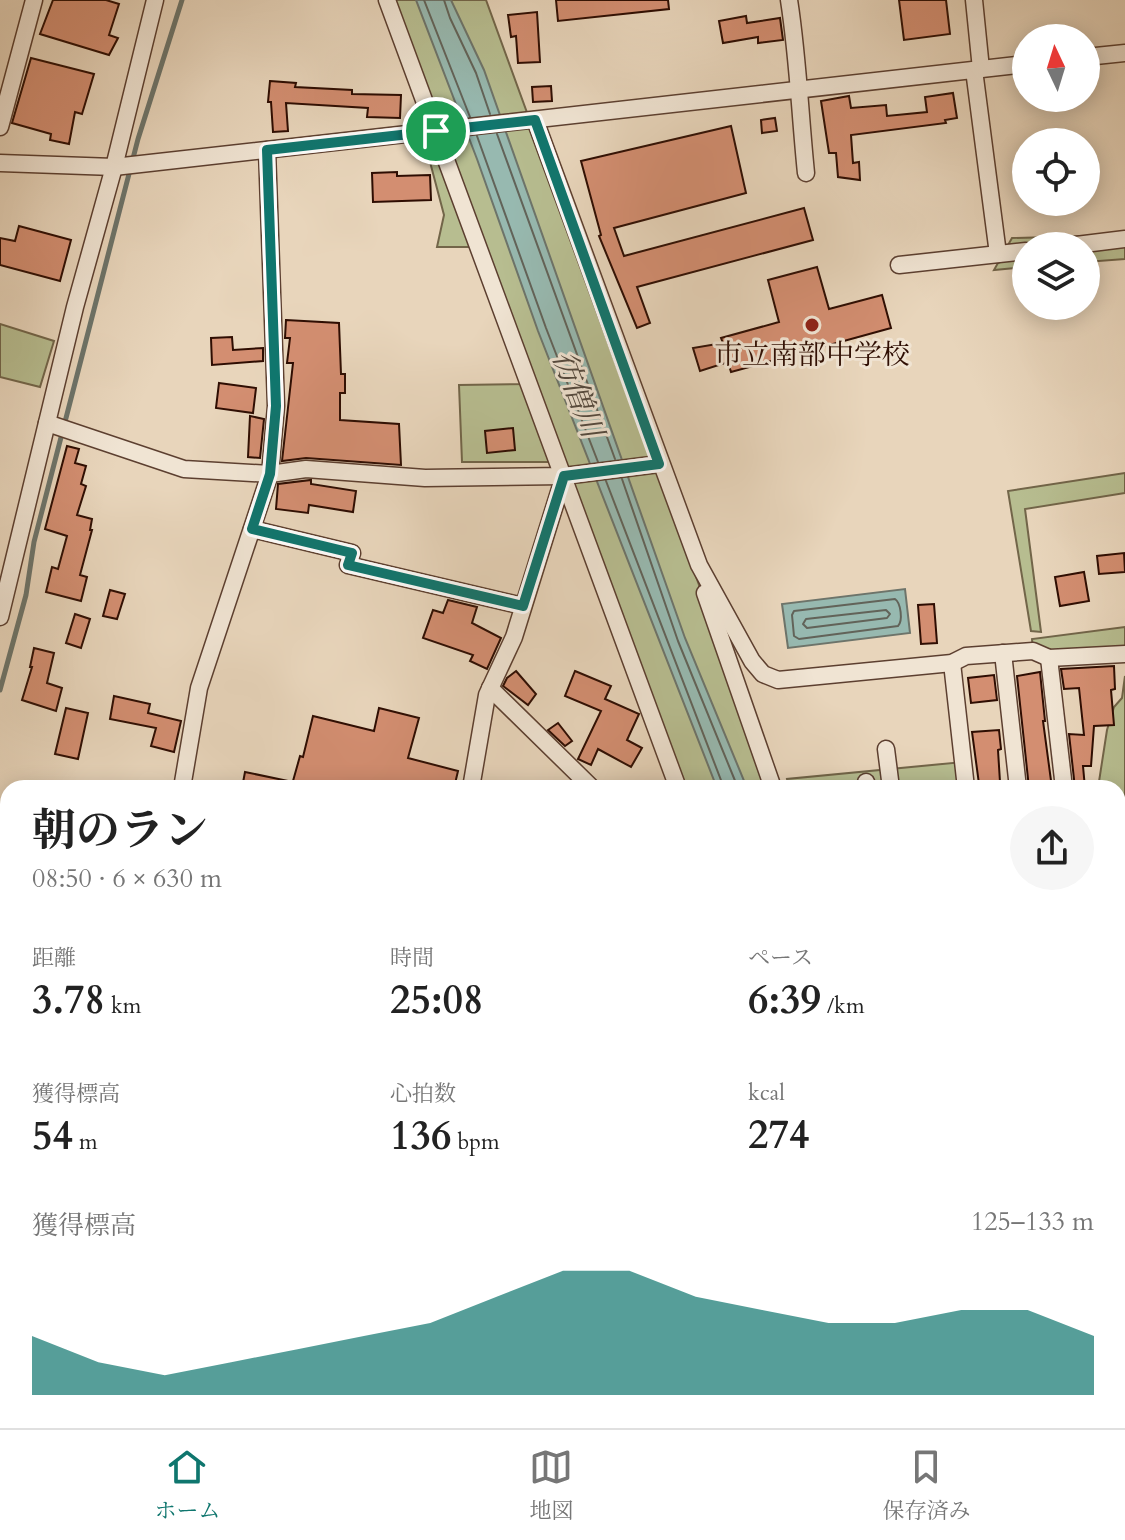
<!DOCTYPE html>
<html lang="ja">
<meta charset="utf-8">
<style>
body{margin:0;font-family:Cardo,"Noto Serif JP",serif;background:#f6f6f6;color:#222;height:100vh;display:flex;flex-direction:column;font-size:30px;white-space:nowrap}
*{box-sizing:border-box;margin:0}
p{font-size:26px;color:#767676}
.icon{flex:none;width:44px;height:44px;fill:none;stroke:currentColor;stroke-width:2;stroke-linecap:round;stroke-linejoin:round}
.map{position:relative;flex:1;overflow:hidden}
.drawer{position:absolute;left:0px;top:780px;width:1126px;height:648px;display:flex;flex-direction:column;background:#fff;border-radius:24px 24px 0 0;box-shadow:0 4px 20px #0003}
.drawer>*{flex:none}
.needle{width:52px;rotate:356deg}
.controls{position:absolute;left:1012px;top:24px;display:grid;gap:16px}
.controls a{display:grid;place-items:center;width:88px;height:88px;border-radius:50%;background:#fff;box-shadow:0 4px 20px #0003;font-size:40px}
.pin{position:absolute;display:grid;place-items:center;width:68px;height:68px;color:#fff;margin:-34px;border:4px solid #fff;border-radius:50%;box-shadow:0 2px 8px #0007}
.round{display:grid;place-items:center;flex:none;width:84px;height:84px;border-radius:42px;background:#f6f6f6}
.headline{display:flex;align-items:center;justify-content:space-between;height:136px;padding:0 32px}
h1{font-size:44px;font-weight:700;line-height:60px}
.figures{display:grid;grid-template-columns:repeat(3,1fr);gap:12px;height:136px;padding:8px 32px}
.figures div{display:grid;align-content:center}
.figures b{font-size:40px;font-weight:700}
.figures small{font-size:22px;font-weight:400}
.figures p{font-size:22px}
.chart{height:224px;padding:16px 32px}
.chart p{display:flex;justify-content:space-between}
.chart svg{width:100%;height:144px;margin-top:8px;fill:#0f766e;opacity:.7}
.dock{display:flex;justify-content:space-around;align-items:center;height:112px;border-top:2px solid #e0e0e0;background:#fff;font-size:22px;color:#767676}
.dock a{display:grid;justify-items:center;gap:4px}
.dock .on{color:#0f766e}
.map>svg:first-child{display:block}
.green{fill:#b7bd90;stroke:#726549;stroke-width:2}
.water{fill:#97b9b0;stroke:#6d746a;stroke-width:2}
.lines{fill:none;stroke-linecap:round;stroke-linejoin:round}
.shore{stroke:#626359;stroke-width:2}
.stream{stroke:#6d746a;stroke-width:5}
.building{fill:#d38e71;stroke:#2e0d02;stroke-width:2}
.minor-casing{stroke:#5c3f30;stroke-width:19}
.minor{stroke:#f0e4d3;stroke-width:16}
.route-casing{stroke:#fff;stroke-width:16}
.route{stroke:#0f766e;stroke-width:10}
.poi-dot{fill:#8f2418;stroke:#f0e4d3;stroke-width:3}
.labels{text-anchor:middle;stroke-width:6;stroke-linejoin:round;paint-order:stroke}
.poi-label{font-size:28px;fill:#2e0d02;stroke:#f0e4d3}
.water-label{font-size:30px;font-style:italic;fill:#53493f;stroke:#f0e4d3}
</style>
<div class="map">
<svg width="1125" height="1428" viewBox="0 0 1125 1428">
<rect width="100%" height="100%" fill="#e8d5bb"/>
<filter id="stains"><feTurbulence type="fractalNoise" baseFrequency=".0025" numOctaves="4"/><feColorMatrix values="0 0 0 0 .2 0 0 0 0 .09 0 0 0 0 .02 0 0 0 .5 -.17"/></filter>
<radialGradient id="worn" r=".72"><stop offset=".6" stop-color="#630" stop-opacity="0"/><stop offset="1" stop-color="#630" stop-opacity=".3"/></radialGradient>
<g class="green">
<polygon points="387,0 486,0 773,788 685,788 559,462 462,462 459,385 530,384 479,247 437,247 444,215 425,143 439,140"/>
<polygon points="1125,235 1125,259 1086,262 1086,246 1026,246 1026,267 994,270 1012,238"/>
<polygon points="0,324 54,341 40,387 0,377"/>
<polygon points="1125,473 1125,493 1025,509 1041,632 1031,631 1008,491"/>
<polygon points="1125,627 1125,653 1033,651 1032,639"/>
<polygon points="1125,676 1125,806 1121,808 1125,886 1120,892 1118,788 1098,788 1107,730 1114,707 1122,698"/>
<polygon points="963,762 964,788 789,788 787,779"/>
<polygon points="1118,1124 1125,1132 1125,1223 1118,1228"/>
<polygon points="976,1420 1081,1420 1086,1428 981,1428"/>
</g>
<g class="water">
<polygon points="416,0 451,0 484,70 685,638 747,788 717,788 538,331 477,159"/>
<polygon points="905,589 910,633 788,648 782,604"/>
<polygon points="1006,1420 1045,1420 1050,1428 1011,1428"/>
</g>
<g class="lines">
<g class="shore">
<polyline points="424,0 470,117"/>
<polyline points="444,0 450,18 476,73 490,114"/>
<polyline points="497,134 615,459"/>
<polyline points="477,136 546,328 598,462"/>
<polyline points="622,479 678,641 738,788"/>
<polyline points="606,481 724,788"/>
<path d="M895 599C901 603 903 621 898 626L799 639 794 636 792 615 794 611Z"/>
<polygon points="886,610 890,614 887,618 807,628 803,624 806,619"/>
</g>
<polyline class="stream" points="0,690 26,595 34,542 138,139 182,0"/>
</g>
<g class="building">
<polygon points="53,0 106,0 119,4 109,35 118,38 109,55 40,34"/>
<polygon points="556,0 668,0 669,9 558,21"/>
<polygon points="899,0 946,0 950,34 904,40"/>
<polygon points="537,12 540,62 518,63 516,36 511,37 508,15"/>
<polygon points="746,16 747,23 780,18 783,40 758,43 758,37 723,43 719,21"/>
<polygon points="31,58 94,74 82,114 75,112 69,144 50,140 51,134 12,123"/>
<polygon points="270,81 296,83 295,87 352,90 352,94 401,95 400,118 367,117 368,108 286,103 288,131 273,132 271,102 268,102"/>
<polygon points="551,86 552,101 533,102 532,87"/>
<polygon points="953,93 957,118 945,120 946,123 851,135 853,163 859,162 860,180 838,177 836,153 829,153 821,101 849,96 851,108 886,105 887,116 927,112 925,97"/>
<polygon points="775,118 777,131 762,133 761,120"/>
<polygon points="731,126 746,193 614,228 624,256 804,208 813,240 637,287 650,323 637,328 599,236 601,235 581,161"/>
<polygon points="397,172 397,176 430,175 431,200 373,202 372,173"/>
<polygon points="19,226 71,240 60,281 0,265 0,238 15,241"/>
<polygon points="817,267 829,309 882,295 891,328 731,372 728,362 700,371 693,348 723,343 721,338 779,322 768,280"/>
<polygon points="286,320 339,323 341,374 345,374 345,393 340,393 340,420 399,424 401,465 306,458 282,461 293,363 287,363 290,338 285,338"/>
<polygon points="232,337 233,350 263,348 263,361 212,365 211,338"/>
<polygon points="219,383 256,388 253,413 216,408"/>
<polygon points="250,416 264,419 260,458 248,457"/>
<polygon points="513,428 515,450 487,453 485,431"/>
<polygon points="67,446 79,449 75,463 86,466 81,484 86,486 77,515 92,519 90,530 92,530 80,575 87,577 81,601 46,592 52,567 58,569 67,536 45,529"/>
<polygon points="311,480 311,484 356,491 353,512 309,505 308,513 276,509 278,484"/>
<polygon points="1124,553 1125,572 1099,574 1097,556"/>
<polygon points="1084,572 1089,601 1060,606 1055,577"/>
<polygon points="110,590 125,594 117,619 103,616"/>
<polygon points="448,600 477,607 472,623 501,638 487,669 470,661 473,655 423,638 433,610 443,613"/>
<polygon points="934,604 937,643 921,644 918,605"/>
<polygon points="75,614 90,619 81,648 66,643"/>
<polygon points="34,648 54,653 47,683 62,688 56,711 22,700 32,667 30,667"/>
<polygon points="1114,666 1115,689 1111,690 1114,725 1094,726 1091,766 1083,766 1085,788 1075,788 1069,734 1084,735 1079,688 1064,689 1061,669"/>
<polygon points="516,671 536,694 528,705 503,686 507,678"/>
<polygon points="575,671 611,686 605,699 639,714 627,740 642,748 631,767 598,749 591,765 578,759 601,711 565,696"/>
<polygon points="1040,672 1045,721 1043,721 1052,788 1029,788 1017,676"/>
<polygon points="994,675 997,700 971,703 968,678"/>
<polygon points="114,696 150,704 148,713 181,721 174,752 151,746 156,728 110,719"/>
<polygon points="66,708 88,713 78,759 55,754"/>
<polygon points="379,708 419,718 408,758 458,771 454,788 421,788 401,783 400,788 322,788 293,781 300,756 303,757 313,716 374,731"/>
<polygon points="558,723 572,741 565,746 548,730"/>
<polygon points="999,730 1001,749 998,750 1000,782 979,784 972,732"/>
<polygon points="245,772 293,782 292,788 242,788"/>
</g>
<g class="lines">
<defs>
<g id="minor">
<polyline points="387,0 678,788"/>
<path d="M789 0C798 57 800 115 806 173"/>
<polyline points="974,0 981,69"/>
<polyline points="1086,57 1125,53"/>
<polyline points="974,70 998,254"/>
<polyline points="535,120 699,565 752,661 763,674 778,680 952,663 966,656 1033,651 1049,658 1125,654"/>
<polyline points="0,127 34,0"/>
<polyline points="0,163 114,167 1026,64"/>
<polyline points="1068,246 1125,239"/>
<polyline points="899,265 1026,251"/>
<polyline points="47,423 184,469 270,474 306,469 425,478 564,476 659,464"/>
<polyline points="252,529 352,553 348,565 523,606"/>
<polyline points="705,593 773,788"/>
<polyline points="0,617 75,307 114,167 155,0"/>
<polyline points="1003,653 1018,788"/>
<polyline points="1049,658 1064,788"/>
<polyline points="952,663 966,788"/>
<polyline points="490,688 592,788"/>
<polyline points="886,749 891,788"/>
<polyline points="866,782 868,788"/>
<polyline points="182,788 199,688 270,474 276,406 267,150"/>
<polyline points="471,788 487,695 514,637 564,476"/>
<polyline points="0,883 8,885"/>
<polyline points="1118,971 1125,971"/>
<polyline points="1118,1108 1125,1116"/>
<polyline points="1118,1248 1125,1243"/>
<polyline points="0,1260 8,1262"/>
<polyline points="1118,1357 1125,1363"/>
<polyline points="0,1399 8,1401"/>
<polyline points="131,1420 182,1428"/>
<polyline points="588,1420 589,1428"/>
<polyline points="1081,1420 1086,1428"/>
<polyline points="353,1428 353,1420"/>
<polyline points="901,1428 907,1420"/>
</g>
</defs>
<use href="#minor" class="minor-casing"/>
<use href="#minor" class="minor"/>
</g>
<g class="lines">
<defs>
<polygon id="route" points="535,120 659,464 564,476 523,606 348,565 352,553 252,529 270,474 276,406 267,150"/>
</defs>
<use href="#route" class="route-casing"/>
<use href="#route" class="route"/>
</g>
<circle class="poi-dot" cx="812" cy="325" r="8"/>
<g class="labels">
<g class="poi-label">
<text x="812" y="364">市立南部中学校</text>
</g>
<g class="water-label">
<text transform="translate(578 394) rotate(69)" y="10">彷僧川</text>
</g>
</g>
<rect width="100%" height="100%" filter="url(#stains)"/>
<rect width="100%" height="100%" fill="url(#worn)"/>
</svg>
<div class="controls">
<a><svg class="needle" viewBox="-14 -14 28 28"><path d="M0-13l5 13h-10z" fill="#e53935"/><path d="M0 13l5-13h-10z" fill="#767676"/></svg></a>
<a><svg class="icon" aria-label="locate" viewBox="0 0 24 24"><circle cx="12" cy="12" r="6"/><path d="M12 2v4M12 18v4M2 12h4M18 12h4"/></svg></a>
<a><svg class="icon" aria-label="layers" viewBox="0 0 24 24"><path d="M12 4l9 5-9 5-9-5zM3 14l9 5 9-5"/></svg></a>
</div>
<div class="pin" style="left:436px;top:131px;background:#1e9e55"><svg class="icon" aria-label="arrive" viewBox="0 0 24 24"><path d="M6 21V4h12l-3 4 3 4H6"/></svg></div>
<section class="drawer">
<div class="headline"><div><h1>朝のラン</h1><p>08:50 · 6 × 630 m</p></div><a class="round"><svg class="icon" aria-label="share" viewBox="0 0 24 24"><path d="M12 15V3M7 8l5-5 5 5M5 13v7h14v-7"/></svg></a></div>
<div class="figures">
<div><p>距離</p><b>3.78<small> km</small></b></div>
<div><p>時間</p><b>25:08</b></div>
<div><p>ペース</p><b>6:39<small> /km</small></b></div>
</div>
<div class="figures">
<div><p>獲得標高</p><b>54<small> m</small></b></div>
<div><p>心拍数</p><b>136<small> bpm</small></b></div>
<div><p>kcal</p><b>274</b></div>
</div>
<div class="chart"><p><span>獲得標高</span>125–133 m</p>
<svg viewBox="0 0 160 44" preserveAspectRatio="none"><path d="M0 44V26L10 34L20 38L30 34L40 30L50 26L60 22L70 14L80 6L90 6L100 14L110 18L120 22L130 22L140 18L150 18L160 26V44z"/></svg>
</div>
</section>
</div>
<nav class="dock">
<a class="on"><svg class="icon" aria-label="home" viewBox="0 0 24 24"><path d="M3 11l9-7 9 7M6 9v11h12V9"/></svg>ホーム</a>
<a><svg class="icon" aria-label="map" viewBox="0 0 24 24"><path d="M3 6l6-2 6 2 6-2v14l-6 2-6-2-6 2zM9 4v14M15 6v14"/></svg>地図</a>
<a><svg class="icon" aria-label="saved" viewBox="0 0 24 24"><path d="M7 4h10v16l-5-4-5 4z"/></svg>保存済み</a>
</nav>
